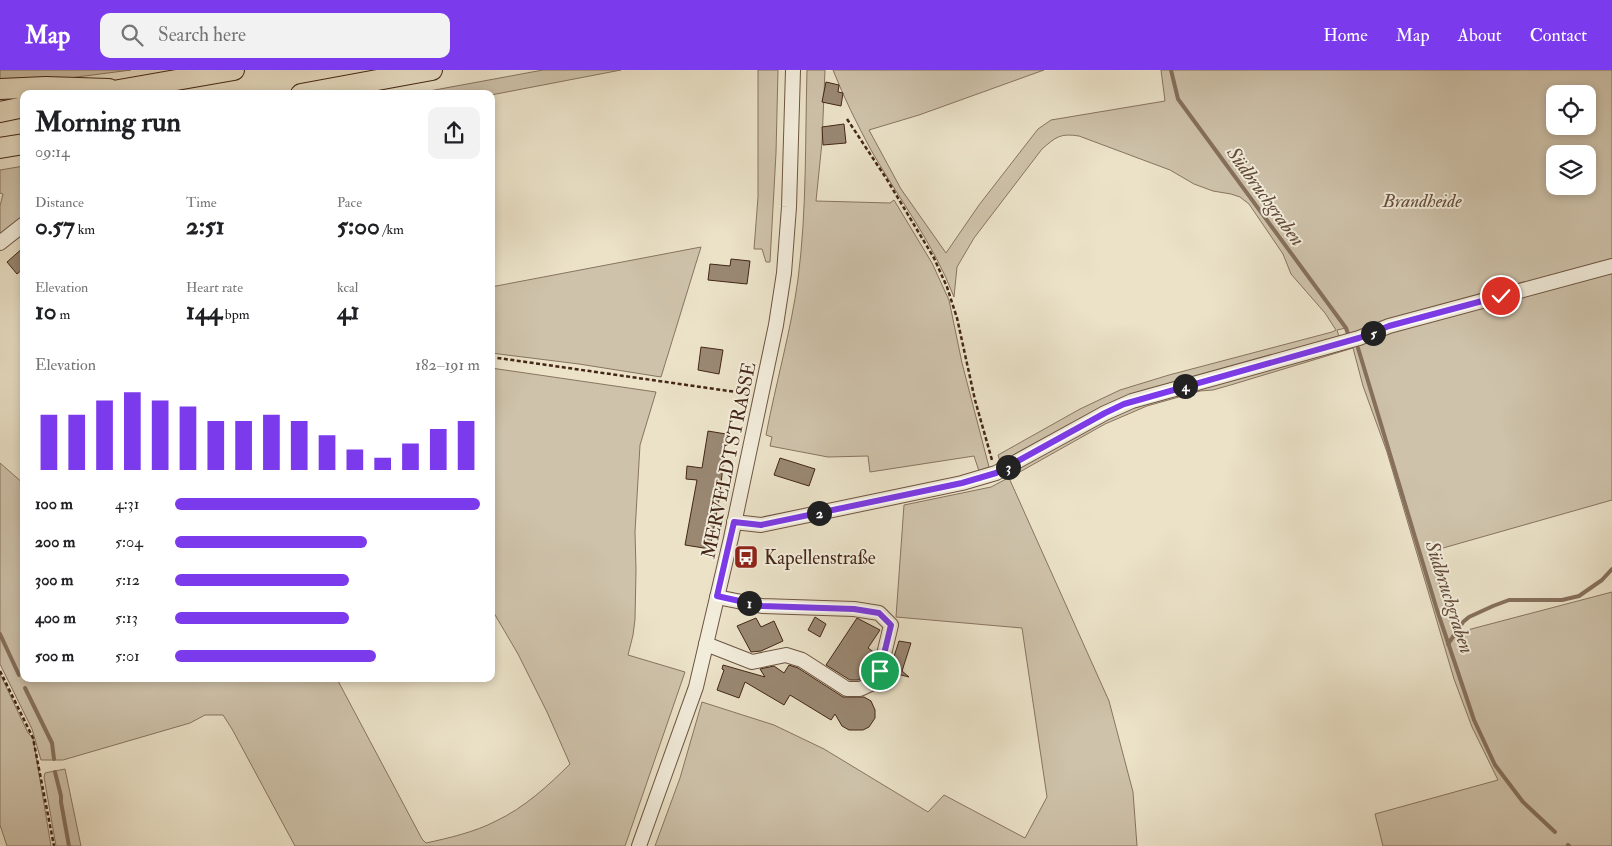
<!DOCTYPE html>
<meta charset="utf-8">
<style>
body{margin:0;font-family:"IM FELL Double Pica",serif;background:#f2f2f2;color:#202124;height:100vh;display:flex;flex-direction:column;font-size:19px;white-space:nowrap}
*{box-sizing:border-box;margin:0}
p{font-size:16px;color:#757577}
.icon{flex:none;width:28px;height:28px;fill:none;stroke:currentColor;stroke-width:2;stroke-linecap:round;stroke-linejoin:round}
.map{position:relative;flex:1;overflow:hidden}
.drawer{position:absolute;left:20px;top:20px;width:475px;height:592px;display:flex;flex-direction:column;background:#fff;border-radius:10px;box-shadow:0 2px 8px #0003}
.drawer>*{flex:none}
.tools{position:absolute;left:1546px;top:15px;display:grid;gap:10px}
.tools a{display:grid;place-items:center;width:50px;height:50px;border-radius:10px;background:#fff;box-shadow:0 2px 8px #0003;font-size:25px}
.pin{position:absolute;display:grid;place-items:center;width:42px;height:42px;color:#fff;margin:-21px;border:2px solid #fff;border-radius:50%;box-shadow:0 1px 5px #0007}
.km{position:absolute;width:25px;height:25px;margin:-12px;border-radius:50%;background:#222;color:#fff;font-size:14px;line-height:25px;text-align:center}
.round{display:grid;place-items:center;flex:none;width:52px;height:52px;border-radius:10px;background:#f2f2f2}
.overview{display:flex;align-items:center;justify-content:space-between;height:85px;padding:0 15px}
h1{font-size:28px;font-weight:800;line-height:38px}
.figures{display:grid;grid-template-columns:repeat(3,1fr);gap:8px;height:85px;padding:5px 15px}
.figures div{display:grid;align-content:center}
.figures b{font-size:25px;font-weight:800}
.figures small{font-size:14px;font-weight:400}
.figures p{font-size:14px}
.chart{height:140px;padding:10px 15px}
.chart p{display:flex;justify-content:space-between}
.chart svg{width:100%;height:90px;margin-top:5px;stroke:#7c3aed;stroke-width:6}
ul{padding:0 15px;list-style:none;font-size:16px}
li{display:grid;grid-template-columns:80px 60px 1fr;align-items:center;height:38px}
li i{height:12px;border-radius:6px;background:#7c3aed}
header{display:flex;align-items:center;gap:30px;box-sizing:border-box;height:70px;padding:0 25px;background:#7c3aed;color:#fff}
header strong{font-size:24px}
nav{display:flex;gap:28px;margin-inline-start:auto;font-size:18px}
.search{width:350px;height:45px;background:#f2f2f2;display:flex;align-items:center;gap:12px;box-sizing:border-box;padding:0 18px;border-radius:10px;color:#757577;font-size:19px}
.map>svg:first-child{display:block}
.green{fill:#cec2aa;stroke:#887460;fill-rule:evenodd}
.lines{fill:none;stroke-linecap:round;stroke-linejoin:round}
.stream{stroke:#86705c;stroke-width:4}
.building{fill:#9a8873;stroke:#432616}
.minor-casing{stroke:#6d5542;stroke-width:16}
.highway-casing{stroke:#432616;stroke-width:22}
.path{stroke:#432616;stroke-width:2.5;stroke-dasharray:4 2.5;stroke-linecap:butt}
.minor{stroke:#f2ecdb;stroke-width:14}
.highway{stroke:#ebe2c8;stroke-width:20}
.route-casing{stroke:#fff;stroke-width:10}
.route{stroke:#7c3aed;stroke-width:6}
.labels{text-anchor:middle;stroke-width:4;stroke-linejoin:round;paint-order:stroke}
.park-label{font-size:19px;font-style:italic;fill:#664d3b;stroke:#f2ecdb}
.street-label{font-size:19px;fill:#432616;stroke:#f2ecdb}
.poi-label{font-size:19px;fill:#432616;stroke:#f2ecdb;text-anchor:start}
.water-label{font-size:20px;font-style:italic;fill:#644b39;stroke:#f2ecdb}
</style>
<header>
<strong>Map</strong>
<div class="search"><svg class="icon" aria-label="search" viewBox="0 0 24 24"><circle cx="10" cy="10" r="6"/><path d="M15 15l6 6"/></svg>Search here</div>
<nav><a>Home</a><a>Map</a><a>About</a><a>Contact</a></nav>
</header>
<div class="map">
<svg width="1612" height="776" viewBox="0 0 1612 776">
<rect width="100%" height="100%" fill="#ebe2c8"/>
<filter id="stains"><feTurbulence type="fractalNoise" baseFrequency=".004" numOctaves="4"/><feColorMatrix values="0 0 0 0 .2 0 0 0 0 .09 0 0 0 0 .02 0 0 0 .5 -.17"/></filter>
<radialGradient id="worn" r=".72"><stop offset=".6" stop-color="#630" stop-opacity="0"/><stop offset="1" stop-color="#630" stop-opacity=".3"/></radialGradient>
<g class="green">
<polygon points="0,0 131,0 46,11 0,12"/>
<polygon points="543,0 621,0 491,25 413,24"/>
<polygon points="758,0 778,0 776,83 770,192 766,192 762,179 754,179 758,127"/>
<path d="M807 0H825L822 72 816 131 890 133 894 130 932 193 949 230 962 293 989 397 979 401 974 386 870 402 868 386 828 387 770 376 772 367 766 365C776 312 791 261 798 209 807 140 805 69 807 0Z"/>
<path d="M833 0H1044L919 45 869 60 901 119 946 183 979 135 1038 59 1051 50 1165 31 1161 0H1612V430L1429 482 1456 563 1612 522V776H1383L1375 744 1498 710 1472 657 1454 609 1387 382 1363 316 1353 278 1234 314 1213 320 1200 321 1147 336 1105 354 1009 408 1109 631 1133 722 1137 776H655L680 708 702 632 774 655 824 679 928 742 944 725 1025 768 1047 727 1022 558 896 547 904 435 991 417 1008 408 1005 407V403L1110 344 1351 274 1346 258 1337 260 1340 270 1133 327 1001 395 998 385 1080 339 1120 320 1169 305 1332 262 1336 260 1325 243 1291 204 1283 184 1249 134 1240 127 1231 124 1213 121 1194 114 1170 100 1079 66C1060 63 1056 67 1042 79L974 168 957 197 954 227C934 174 899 129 871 80 857 54 844 28 833 0ZM1555 24H1588V56H1555ZM1555 84H1588V116H1555Z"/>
<polygon points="24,96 24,162 0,178 0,136 3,124 0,123 0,100"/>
<polygon points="701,177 661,307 579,294 491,283 491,217"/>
<path d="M491 298 656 322 640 375 635 462 636 500 635 549 633 565 628 585 685 602 625 776H295L232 659 223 645H205L190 653 63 690H41L32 659 0 594V393L24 414V609H337L422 769 426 773C449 768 475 762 496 751 524 738 549 715 570 694L547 642 518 584 491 538Z"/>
<polygon points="0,604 28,663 33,668 51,776 7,776 0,755"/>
<polygon points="65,699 81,776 56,776 44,707 45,703"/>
</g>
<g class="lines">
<g class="stream">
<polyline points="1171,0 1178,29 1346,258 1348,264"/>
<polyline points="1358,278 1437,540 1474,650 1495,695 1523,732 1555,762"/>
<polyline points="0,564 19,605"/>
<polyline points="1448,574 1463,552 1469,547 1493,536 1509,530 1562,530 1579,526 1602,510 1612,499"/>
<polyline points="25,618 52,673 54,689"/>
<polyline points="55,702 61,726 61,732 69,776"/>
<polyline points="1568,775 1569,776"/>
</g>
</g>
<g class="building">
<polygon points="826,12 839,15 838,22 843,23 841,36 822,32"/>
<polygon points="844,54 846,73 823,75 822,57"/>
<polygon points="24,177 24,198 17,204 7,192"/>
<polygon points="731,189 750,191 747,214 708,210 710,194 730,196"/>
<polygon points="701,277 723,280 719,304 698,300"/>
<polygon points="708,361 726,364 720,425 710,479 685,475 697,410 686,409 687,396 702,398"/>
<polygon points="780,388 815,399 809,416 774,405"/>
<polygon points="815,547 826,554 820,567 808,560"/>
<polygon points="756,548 761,557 774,551 783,571 761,581 751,582 737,556"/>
<polygon points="857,548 880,560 868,578 875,583 872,598 870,597 864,607 858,610 850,610 826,595"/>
<polygon points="899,571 911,573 902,601 909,607 889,602"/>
<polygon points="723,595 765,607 760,599 774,596 784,603 789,595 798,598 843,627 864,627 871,631 875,640 875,648 869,657 863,660 849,660 842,656 835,644 831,650 790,625 784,635 745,612 739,628 717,620 724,600 722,599"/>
</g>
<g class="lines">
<defs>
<g id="minor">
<polyline points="0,173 24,154"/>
<polyline points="734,452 761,455 962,413 996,403 1105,343 1132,331 1359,268 1389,256 1612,196"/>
<polyline points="706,574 752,592 786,585 802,590 847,619 860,619 873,613 880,601 891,555 879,543 854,539 762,536 717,527"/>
<polyline points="639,776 696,617 731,468 776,255 784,203 789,137 793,0"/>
</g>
<g id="highway">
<polyline points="0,19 46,17 109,19"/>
<polyline points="96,24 234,0"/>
<polyline points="301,24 432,0"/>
<polyline points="0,42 24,37"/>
<polyline points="0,78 24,74"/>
</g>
</defs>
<use href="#minor" class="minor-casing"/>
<use href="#highway" class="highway-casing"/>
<g class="path">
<polyline points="847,49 886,108 934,188 947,217 957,248 975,330 992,390"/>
<polyline points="491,287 750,324"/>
<polyline points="0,601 33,668 54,776"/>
</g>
<use href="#minor" class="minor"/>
<use href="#highway" class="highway"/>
</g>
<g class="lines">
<defs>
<polyline id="route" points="880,601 891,555 879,543 854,539 762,536 717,526 734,452 761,455 962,413 996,403 1105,343 1124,334 1359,268 1389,256 1501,226"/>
</defs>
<use href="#route" class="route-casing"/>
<use href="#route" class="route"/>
</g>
<defs>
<symbol id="bus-square" viewBox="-11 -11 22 22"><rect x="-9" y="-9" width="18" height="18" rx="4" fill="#8f2418" stroke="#f2ecdb"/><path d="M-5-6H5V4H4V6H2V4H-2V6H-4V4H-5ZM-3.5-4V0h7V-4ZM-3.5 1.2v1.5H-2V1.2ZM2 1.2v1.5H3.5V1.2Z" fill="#fff"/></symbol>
</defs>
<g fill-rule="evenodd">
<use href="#bus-square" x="732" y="473" width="28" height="28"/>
</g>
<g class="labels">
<g class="park-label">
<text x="1422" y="137">Brandheide</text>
</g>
<g class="street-label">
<text transform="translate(728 390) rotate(-78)" y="7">MERVELDTSTRASSE</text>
</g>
<g class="poi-label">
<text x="764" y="494">Kapellenstraße</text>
</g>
<g class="water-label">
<text transform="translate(1266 126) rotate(54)" y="7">Südbruchgraben</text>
<text transform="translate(1450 527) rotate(72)" y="7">Südbruchgraben</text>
</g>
</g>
<rect width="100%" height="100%" filter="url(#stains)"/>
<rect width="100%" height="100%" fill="url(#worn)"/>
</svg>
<div class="tools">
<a><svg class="icon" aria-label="locate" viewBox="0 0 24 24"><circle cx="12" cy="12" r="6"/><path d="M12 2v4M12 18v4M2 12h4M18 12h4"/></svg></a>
<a><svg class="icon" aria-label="layers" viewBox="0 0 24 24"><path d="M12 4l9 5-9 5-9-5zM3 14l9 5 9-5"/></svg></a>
</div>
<div class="pin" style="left:880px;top:601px;background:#1e9e55"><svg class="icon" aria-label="arrive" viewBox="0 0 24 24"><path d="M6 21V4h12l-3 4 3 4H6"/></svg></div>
<div class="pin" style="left:1501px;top:226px;background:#d93025"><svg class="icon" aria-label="check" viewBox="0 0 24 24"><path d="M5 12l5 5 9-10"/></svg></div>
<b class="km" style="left:749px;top:533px">1</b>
<b class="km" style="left:819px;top:443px">2</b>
<b class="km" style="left:1008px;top:397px">3</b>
<b class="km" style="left:1185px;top:316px">4</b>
<b class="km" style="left:1373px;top:263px">5</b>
<section class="drawer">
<div class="overview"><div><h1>Morning run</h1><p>09:14</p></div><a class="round"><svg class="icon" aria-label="share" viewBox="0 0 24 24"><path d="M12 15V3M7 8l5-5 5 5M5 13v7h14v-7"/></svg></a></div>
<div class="figures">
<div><p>Distance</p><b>0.57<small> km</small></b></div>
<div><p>Time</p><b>2:51</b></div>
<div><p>Pace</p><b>5:00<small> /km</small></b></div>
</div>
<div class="figures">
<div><p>Elevation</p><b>10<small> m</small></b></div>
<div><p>Heart rate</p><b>144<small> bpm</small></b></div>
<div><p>kcal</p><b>41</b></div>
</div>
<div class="chart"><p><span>Elevation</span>182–191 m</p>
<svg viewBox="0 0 160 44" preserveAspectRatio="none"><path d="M5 44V17M15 44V17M25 44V10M35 44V6M45 44V10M55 44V13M65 44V20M75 44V20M85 44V17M95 44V20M105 44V27M115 44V34M125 44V38M135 44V31M145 44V24M155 44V20"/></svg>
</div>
<ul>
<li><b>100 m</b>4:31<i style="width:100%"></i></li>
<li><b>200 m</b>5:04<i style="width:63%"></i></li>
<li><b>300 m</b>5:12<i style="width:57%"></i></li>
<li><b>400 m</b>5:13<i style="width:57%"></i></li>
<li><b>500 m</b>5:01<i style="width:66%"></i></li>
</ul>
</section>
</div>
